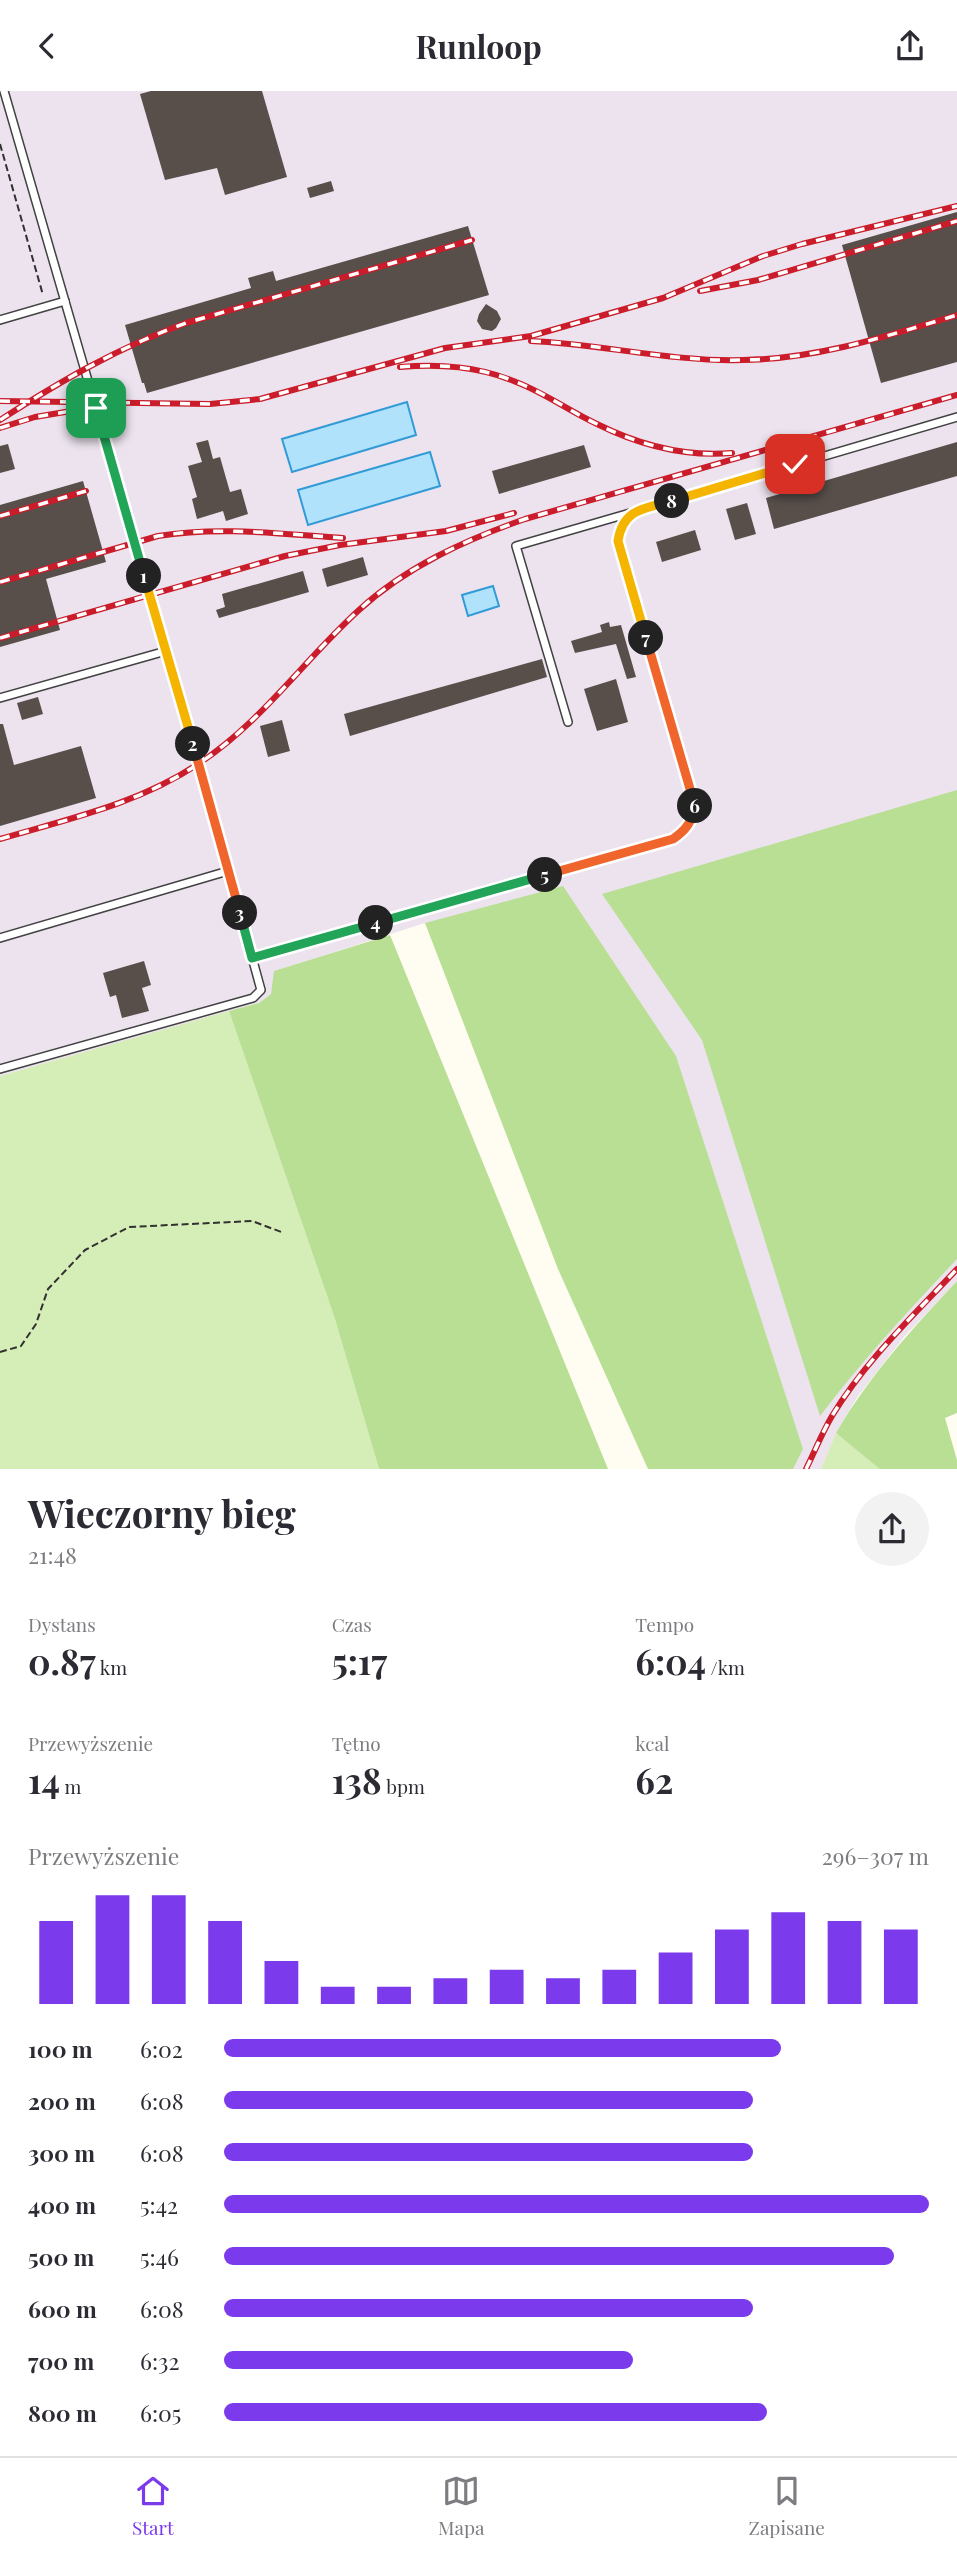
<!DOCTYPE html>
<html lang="pl">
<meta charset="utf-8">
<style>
body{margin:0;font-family:"Playfair Display",serif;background:#f2f2f3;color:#2b2b33;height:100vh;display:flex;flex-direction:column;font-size:26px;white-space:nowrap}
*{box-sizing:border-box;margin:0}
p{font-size:23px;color:#7c7c81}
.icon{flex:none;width:38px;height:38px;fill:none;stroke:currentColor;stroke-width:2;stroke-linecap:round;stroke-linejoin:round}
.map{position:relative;height:1378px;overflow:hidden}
.drawer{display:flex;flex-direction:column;background:#fff;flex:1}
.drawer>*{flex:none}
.pin{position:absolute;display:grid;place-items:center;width:60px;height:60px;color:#fff;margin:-30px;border-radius:14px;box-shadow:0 4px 10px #0006}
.km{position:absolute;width:35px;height:35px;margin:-18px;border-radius:50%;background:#222;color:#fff;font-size:19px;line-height:35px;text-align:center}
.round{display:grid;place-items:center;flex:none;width:74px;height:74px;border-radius:37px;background:#f2f2f3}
.summary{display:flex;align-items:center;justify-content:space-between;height:119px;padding:0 28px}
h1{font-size:38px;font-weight:700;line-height:52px}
.figures{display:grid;grid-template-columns:repeat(3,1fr);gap:10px;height:119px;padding:7px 28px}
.figures div{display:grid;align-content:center}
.figures b{font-size:35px;font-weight:700}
.figures small{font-size:19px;font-weight:400}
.figures p{font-size:19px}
.chart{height:196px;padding:14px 28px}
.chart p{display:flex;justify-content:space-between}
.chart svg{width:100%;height:126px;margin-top:7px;stroke:#7c3aed;stroke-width:6}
ul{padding:0 28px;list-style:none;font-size:23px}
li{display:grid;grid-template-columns:112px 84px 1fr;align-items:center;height:52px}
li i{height:18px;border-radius:9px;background:#7c3aed}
header{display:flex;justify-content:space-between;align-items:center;height:91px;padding:0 28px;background:#fff;font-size:32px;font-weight:700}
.tabs{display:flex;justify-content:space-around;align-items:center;height:98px;border-top:2px solid #e1e1e2;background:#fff;font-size:19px;color:#7c7c81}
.tabs a{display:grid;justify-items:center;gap:4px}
.tabs .selected{color:#7c3aed}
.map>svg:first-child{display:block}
.industrial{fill:#ece3ee}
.green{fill:#d5edb7}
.forest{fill:#b9df95}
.water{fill:#b1e2fb;stroke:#329bd7;stroke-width:2}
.building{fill:#584f4a}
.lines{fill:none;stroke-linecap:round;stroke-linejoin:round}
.lane-casing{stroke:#424242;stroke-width:10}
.path{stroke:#313131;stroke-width:2;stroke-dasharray:7 3.5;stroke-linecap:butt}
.lane{stroke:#fff;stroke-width:7}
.rail-casing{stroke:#ca1c2a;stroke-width:6}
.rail{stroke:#fff;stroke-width:3.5;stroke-dasharray:10;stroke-linecap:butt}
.split-1-casing{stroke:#fff;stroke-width:14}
.split-2-casing{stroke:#fff;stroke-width:14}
.split-3-casing{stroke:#fff;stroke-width:14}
.split-4-casing{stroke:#fff;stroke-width:14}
.split-5-casing{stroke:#fff;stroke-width:14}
.split-6-casing{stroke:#fff;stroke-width:14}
.split-7-casing{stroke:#fff;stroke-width:14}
.split-8-casing{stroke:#fff;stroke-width:14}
.split-9-casing{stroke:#fff;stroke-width:14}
.split-1{stroke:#22a559;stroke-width:9}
.split-2{stroke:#f5b400;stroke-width:9}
.split-3{stroke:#f0652b;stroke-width:9}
.split-4{stroke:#22a559;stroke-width:9}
.split-5{stroke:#22a559;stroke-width:9}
.split-6{stroke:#f0652b;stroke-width:9}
.split-7{stroke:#f0652b;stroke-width:9}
.split-8{stroke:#f5b400;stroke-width:9}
.split-9{stroke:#f5b400;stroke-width:9}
</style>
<header><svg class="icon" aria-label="back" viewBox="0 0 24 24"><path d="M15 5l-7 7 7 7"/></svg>Runloop<svg class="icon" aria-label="share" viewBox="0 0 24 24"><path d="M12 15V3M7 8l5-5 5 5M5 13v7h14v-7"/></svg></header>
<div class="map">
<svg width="957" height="1378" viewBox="0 0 957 1378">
<rect width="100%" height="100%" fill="#fffcf1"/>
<polygon class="industrial" points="0,0 957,0 957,1190 904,1246 858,1305 836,1342 821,1378 710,1378 425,832 275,880 271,903 259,912 0,985"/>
<g class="green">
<polygon points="229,920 334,1225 379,1378 0,1378 0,985"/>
<polygon points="836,1342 880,1377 880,1378 821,1378"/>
</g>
<g class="forest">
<path d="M957 699V1168C909 1219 862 1270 820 1325L702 949 602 803Z"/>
<polygon points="563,795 676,965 803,1358 793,1378 648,1378 558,1178 425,832"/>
<polygon points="390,844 608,1378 379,1378 334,1225 229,920 259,912 271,903 274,880"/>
<path d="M957 1190V1322L945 1327 957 1369V1378H880L836 1342C869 1285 912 1238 957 1190Z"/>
</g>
<g class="water">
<polygon points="407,311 416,344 292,381 282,348"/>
<polygon points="430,361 440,395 308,434 298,399"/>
<polygon points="493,495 499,515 468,525 462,504"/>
</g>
<g class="building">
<polygon points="151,0 262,0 287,86 225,104 217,77 165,89 140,3"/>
<polygon points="331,90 334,100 310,107 307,97"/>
<polygon points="957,121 957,271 881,292 842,154"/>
<polygon points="468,135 489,204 147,302 144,292 142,292 125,234 251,197 248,187 273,180 276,190"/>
<polygon points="486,213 497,220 501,228 496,237 492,240 482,238 477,230 479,223"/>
<polygon points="208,349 213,368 220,366 230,401 241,398 248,423 226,430 223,420 197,428 192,408 197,406 188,375 202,371 196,352"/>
<polygon points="957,351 957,385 774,438 766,407"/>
<polygon points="8,353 15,378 0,382 0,355"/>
<polygon points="584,354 591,376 499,403 492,380"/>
<polygon points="83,390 106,471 46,488 60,539 0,556 0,414"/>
<polygon points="747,412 756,443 735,449 726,418"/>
<polygon points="695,439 701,459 662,471 656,451"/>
<polygon points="363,466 368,484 327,496 322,478"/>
<polygon points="303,480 309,501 219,527 216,519 225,516 222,503"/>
<polygon points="609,531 610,536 621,534 636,586 627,588 616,553 575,562 571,550 602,541 600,534"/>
<polygon points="542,568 547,586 350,645 344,623"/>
<polygon points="616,588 628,631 597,640 584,598"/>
<polygon points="38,606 43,623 22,629 17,612"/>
<polygon points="282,629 290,660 268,666 260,635"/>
<polygon points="0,633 3,633 14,674 81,655 96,707 0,735"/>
<polygon points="144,870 151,894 142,897 149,920 122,927 116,904 110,906 103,882"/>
</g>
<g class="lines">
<defs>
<g id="lane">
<polyline points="0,229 65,210"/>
<polyline points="0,607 166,560"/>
<polyline points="568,631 516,455 630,422"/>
<polyline points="0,847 228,780"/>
<path d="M252 867 673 748C687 739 692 731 695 715L618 450 625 429 634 421 957 326"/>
<polyline points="0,978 253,907 261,899 199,673 4,0"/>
</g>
</defs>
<use href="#lane" class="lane-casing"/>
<g class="path">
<polyline points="0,53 43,204"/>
<polyline points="0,1261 21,1255 36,1233 48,1198 85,1159 129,1136 252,1130 284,1142"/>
</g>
<use href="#lane" class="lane"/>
<defs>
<g id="rail">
<polyline points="700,200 758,189 957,130"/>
<path d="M531 250C602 253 671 271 743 269 817 268 887 245 957 224"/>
<path d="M400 276C440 273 478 275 516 291 545 302 569 320 597 333 639 354 685 366 732 362"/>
<polyline points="0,310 210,313 260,308 445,257 531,245 663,207 763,165 802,153 957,115"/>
<path d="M0 329C61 290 117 257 186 232L472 149"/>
<polyline points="0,337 35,326 71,320"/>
<polyline points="0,425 86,400"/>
<path d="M0 491 158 445C220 435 281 443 343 447"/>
<polyline points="0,547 285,465 340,454 446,440 514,422"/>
<path d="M0 748C68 728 138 713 198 673 261 632 303 570 359 519 406 476 465 449 525 428L957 304"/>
<path d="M806 1378C815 1360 822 1342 832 1325 865 1270 913 1225 957 1178"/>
</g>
</defs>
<use href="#rail" class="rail-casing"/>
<use href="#rail" class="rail"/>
</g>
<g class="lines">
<defs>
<polyline id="split-1" points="96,317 144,485"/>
<polyline id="split-2" points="144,485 193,653"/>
<polyline id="split-3" points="193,653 240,822"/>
<polyline id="split-4" points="240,822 252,867 376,832"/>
<polyline id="split-5" points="376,832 545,784"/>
<path id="split-6" d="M545 784 673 748C686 739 692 731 695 715"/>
<polyline id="split-7" points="646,547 695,715"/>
<path id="split-8" d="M646 547 618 450C623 417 645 418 672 410"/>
<polyline id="split-9" points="672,410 795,373"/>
</defs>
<use href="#split-1" class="split-1-casing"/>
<use href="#split-2" class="split-2-casing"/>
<use href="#split-3" class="split-3-casing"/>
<use href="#split-4" class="split-4-casing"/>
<use href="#split-5" class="split-5-casing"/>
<use href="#split-6" class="split-6-casing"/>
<use href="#split-7" class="split-7-casing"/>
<use href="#split-8" class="split-8-casing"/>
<use href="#split-9" class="split-9-casing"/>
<use href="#split-1" class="split-1"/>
<use href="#split-2" class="split-2"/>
<use href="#split-3" class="split-3"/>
<use href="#split-4" class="split-4"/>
<use href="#split-5" class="split-5"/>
<use href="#split-6" class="split-6"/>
<use href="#split-7" class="split-7"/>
<use href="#split-8" class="split-8"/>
<use href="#split-9" class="split-9"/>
</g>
</svg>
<div class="pin" style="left:96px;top:317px;background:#1e9e55"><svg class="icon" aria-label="arrive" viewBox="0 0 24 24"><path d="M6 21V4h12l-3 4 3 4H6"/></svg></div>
<div class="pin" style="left:795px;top:373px;background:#d93025"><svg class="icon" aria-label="check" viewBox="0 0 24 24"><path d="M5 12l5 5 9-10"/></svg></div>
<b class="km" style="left:144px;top:485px">1</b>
<b class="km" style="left:193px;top:653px">2</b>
<b class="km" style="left:240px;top:822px">3</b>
<b class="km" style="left:376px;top:832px">4</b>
<b class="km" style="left:545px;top:784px">5</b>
<b class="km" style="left:695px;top:715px">6</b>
<b class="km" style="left:646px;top:547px">7</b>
<b class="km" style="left:672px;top:410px">8</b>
</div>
<section class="drawer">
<div class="summary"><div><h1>Wieczorny bieg</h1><p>21:48</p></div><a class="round"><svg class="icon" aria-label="share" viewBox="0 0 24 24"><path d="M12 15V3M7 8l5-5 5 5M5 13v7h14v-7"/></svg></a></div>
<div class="figures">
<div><p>Dystans</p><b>0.87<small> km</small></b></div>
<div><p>Czas</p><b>5:17</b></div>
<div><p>Tempo</p><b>6:04<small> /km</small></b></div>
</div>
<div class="figures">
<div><p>Przewyższenie</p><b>14<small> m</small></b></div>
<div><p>Tętno</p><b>138<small> bpm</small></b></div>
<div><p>kcal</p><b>62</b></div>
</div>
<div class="chart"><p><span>Przewyższenie</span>296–307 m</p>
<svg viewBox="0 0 160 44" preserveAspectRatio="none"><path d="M5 44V15M15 44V6M25 44V6M35 44V15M45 44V29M55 44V38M65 44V38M75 44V35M85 44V32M95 44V35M105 44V32M115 44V26M125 44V18M135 44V12M145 44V15M155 44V18"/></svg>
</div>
<ul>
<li><b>100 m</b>6:02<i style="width:79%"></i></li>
<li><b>200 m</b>6:08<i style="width:75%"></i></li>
<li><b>300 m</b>6:08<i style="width:75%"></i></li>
<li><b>400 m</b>5:42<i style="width:100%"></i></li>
<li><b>500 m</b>5:46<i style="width:95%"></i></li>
<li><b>600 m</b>6:08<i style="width:75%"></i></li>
<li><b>700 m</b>6:32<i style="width:58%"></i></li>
<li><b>800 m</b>6:05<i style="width:77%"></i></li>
</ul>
</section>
<nav class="tabs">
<a class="selected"><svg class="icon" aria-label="home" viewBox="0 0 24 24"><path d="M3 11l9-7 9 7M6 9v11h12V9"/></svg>Start</a>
<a><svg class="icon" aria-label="map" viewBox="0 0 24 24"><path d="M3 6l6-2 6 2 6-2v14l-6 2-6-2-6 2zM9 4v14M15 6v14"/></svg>Mapa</a>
<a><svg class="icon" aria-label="saved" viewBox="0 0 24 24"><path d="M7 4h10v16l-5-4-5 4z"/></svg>Zapisane</a>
</nav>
